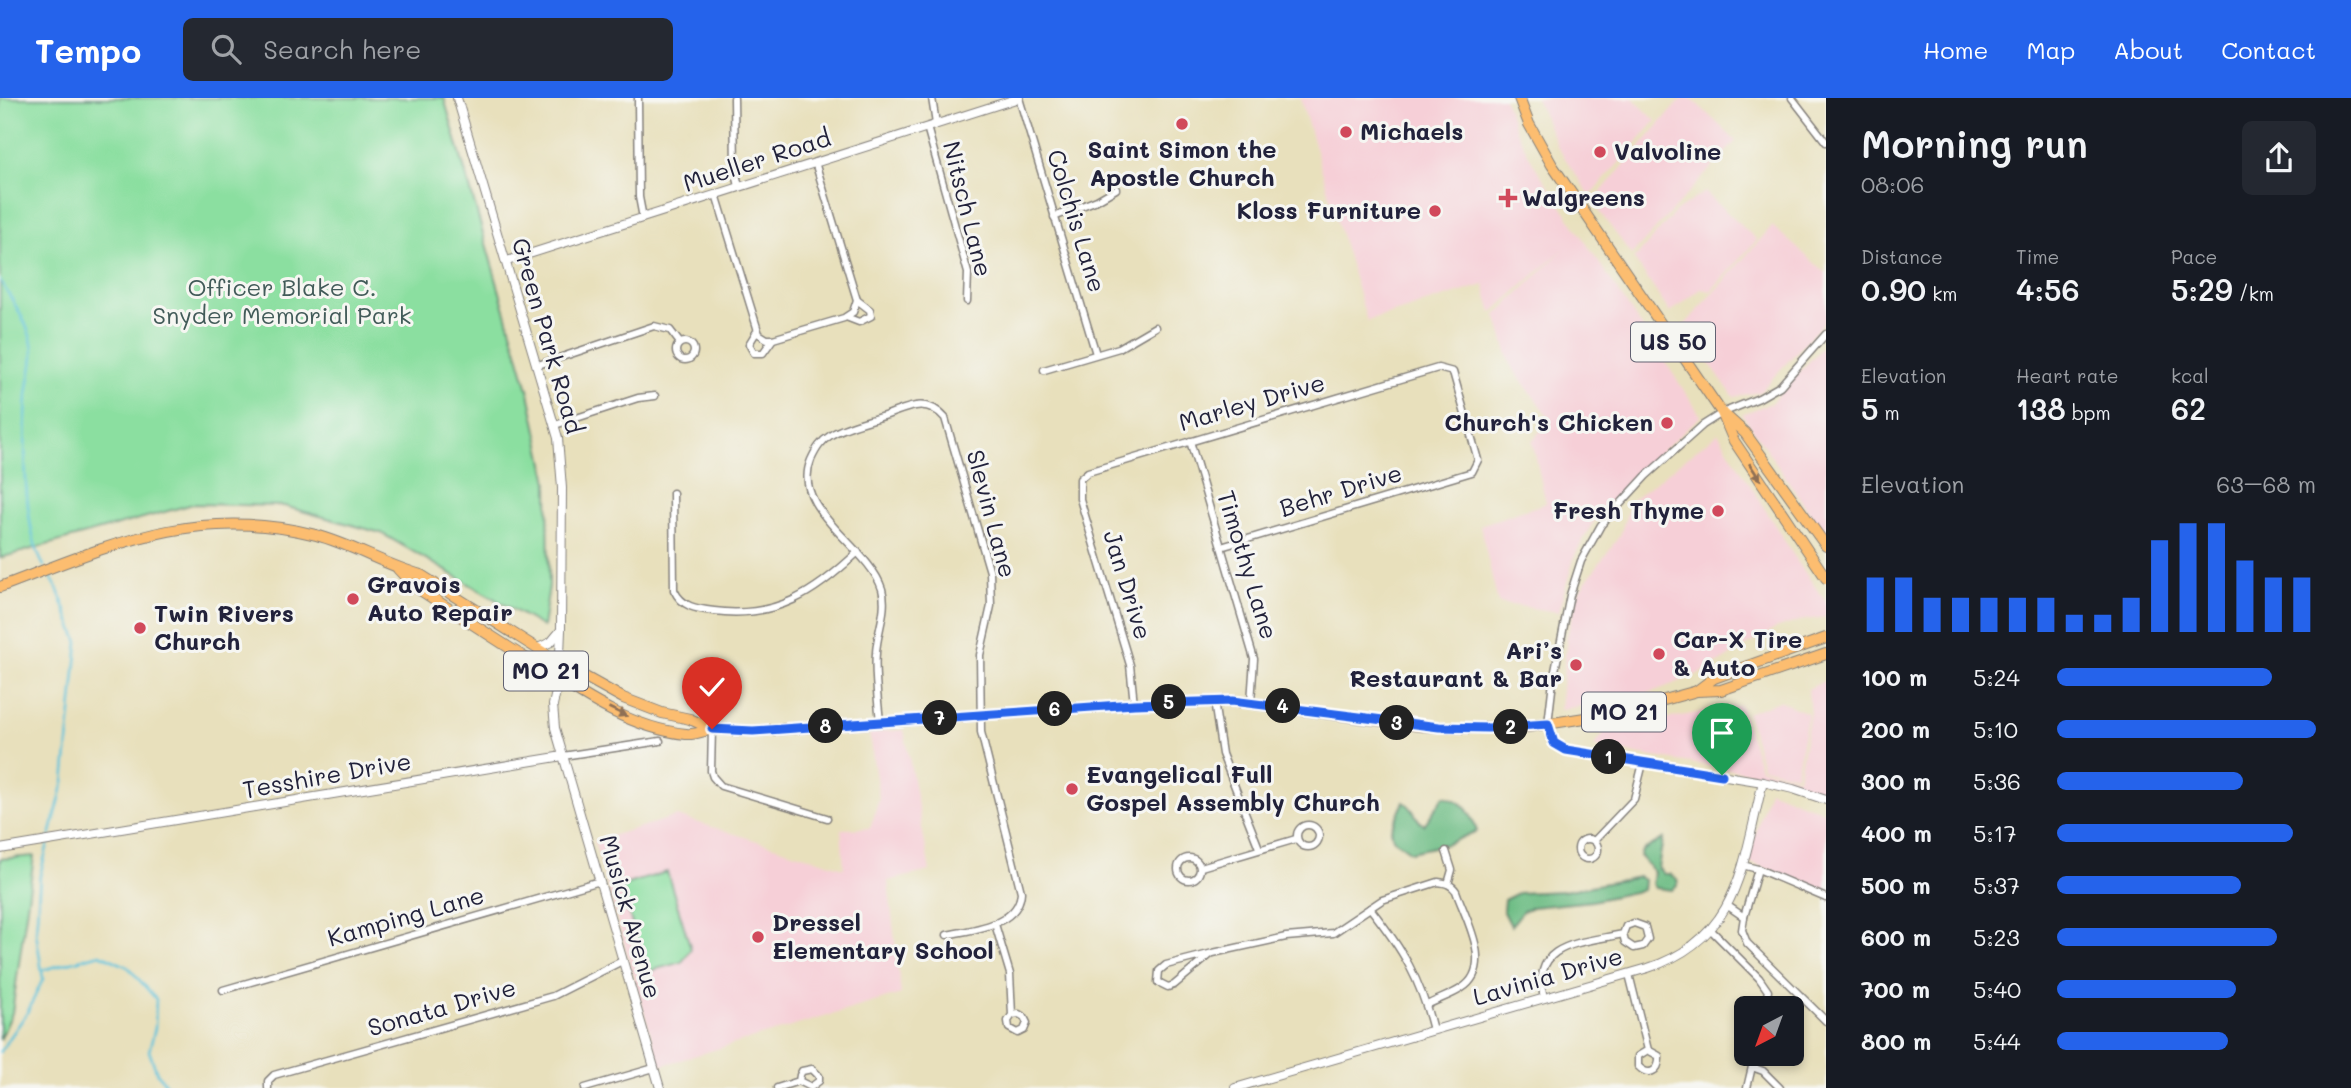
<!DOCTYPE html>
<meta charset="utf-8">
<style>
body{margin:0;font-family:Mali,sans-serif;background:#242831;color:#f1f3f6;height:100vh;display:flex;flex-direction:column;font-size:26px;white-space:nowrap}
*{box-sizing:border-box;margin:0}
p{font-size:23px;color:#9ea1a6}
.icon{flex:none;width:38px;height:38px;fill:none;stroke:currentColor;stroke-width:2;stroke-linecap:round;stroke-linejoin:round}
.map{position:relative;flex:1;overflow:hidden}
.drawer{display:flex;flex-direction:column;background:#171b24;width:525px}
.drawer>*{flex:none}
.needle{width:46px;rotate:221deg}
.controls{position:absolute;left:1734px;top:898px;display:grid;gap:14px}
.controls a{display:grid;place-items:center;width:70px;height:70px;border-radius:10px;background:#171b24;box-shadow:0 4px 10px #0003;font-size:35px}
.pin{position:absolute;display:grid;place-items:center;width:60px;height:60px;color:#fff;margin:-72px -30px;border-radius:50% 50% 50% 0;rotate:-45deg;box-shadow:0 0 7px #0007}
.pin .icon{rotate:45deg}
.km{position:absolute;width:35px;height:35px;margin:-18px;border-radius:50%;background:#222;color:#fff;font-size:19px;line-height:35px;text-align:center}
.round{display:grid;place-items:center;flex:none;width:74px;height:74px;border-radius:10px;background:#242831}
.headline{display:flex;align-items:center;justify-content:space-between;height:119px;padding:0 35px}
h1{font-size:38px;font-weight:600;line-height:52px}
.metrics{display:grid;grid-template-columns:repeat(3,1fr);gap:10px;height:119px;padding:7px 35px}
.metrics div{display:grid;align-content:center}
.metrics b{font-size:30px;font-weight:600}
.metrics small{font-size:19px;font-weight:400}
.metrics p{font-size:19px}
.chart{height:196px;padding:14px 35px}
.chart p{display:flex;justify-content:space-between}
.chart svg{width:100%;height:126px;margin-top:7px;stroke:#2563eb;stroke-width:6}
ul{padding:0 35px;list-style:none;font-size:23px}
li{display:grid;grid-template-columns:112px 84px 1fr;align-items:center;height:52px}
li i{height:18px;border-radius:9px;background:#2563eb}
header{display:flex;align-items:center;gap:42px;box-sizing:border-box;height:98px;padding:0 35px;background:#2563eb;color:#fff}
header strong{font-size:33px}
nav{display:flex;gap:38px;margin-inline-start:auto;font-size:24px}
.search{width:490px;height:63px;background:#242831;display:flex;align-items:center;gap:18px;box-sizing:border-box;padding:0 24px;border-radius:10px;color:#9ea1a6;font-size:26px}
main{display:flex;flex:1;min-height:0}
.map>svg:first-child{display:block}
.built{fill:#f6cfd7}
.green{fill:#8bdfa0;stroke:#56806e;stroke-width:2}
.forest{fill:#70be86;stroke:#497060;stroke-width:2}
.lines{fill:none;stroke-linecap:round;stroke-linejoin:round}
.stream{stroke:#5ec3dc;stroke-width:2.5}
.minor-casing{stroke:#85817c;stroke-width:9}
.tertiary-casing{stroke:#85817c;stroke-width:10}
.primary-casing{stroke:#85817c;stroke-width:12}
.minor{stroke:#fff;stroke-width:6}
.tertiary{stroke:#fff;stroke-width:8}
.primary{stroke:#fcbd6f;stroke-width:10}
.oneway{fill:#8f7055}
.route-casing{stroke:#fff;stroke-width:14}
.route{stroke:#2563eb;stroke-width:9}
.poi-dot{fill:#d1495b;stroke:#f6f6f2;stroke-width:2.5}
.labels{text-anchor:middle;stroke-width:6;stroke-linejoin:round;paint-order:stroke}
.shield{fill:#f6f6f2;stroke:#626272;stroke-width:2}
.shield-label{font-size:23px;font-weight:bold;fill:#22223b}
.poi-label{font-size:24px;font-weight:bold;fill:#22223b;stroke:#f6f6f2;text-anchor:start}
.street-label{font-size:24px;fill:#22223b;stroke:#f6f6f2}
.park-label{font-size:24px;fill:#425b59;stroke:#f6f6f2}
</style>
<header>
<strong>Tempo</strong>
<div class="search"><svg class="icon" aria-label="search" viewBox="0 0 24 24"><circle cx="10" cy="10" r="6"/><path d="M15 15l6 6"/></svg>Search here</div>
<nav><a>Home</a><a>Map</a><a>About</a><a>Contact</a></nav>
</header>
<main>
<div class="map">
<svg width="1826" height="990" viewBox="0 0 1826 990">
<rect width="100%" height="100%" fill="#f6f6f2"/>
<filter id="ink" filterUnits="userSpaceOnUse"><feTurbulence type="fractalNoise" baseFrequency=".0143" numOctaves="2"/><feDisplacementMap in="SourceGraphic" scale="14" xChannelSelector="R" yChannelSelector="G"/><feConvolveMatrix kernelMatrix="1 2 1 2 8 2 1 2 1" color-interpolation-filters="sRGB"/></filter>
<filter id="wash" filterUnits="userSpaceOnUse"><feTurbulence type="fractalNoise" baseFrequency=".00686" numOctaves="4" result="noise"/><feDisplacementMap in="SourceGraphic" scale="28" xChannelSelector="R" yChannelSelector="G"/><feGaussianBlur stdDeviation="1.57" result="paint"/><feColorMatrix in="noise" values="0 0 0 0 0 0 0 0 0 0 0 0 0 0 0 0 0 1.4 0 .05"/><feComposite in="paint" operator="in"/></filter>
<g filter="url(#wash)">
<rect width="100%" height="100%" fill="#e8e0bc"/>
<g class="built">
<polygon points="1300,0 1504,0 1517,35 1535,68 1701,318 1627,385 1592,426 1575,457 1558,514 1498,505 1480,427 1546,405 1532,343 1550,321 1511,268 1496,217 1566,149 1492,215 1484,187 1367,223"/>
<polygon points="1536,0 1633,0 1656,23 1590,98 1557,48"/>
<polygon points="1682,0 1691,0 1736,43 1632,157 1592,104"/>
<polygon points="1705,94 1757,142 1711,193 1701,191 1670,215 1634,161 1676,113"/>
<polygon points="1772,128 1826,175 1826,222 1760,294 1734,299 1683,229"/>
<polygon points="1826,245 1826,438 1742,316 1771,305"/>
<polygon points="1718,335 1799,466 1826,504 1826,519 1799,523 1775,531 1699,576 1652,594 1560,612 1567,538 1579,493 1620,437 1631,403"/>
<polygon points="1826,582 1826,696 1787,681 1594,649 1606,632 1740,607 1760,670 1798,680 1810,615 1808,591"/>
<polygon points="1779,603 1808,615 1796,677 1762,669 1747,615"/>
<polygon points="904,632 930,773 888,783 901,896 660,968 594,743 677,718 844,770 841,731 870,730 879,700 869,634"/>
<polygon points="1769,692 1826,715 1826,795 1747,763"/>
</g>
<g class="green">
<polygon points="0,0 444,0 529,295 548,384 549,488 543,529 381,435 284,408 193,406 0,460"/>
<polygon points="34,758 12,915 0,942 0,761"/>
<polygon points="667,774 691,851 682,864 646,874 621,788"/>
</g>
<g class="forest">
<path d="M1444 698C1466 704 1469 713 1477 733L1447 746 1411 754 1393 741 1391 731 1404 704C1416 711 1414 721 1424 727Z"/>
<polygon points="1663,741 1658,770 1664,776 1669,776 1677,781 1678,786 1672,792 1655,790 1652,786 1654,774 1640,758 1642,753"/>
<polygon points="1639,779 1644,782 1643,792 1592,803 1532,809 1523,813 1511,828 1503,812 1504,802 1518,795 1564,793"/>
</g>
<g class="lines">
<g class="stream">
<path d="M0 182C12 203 33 230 33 255 33 269 28 284 27 298 24 342 22 431 44 468"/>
<polyline points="43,872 100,856 128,869 156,901 155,930 149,953 157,975 169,990"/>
<polyline points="0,954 27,915 43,881 36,834 40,777 64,684 78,544 57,490 48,474"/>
</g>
</g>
</g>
<g filter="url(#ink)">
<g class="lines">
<defs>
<g id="minor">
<polyline points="638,0 639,99 643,120"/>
<polyline points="734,0 735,70 739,89"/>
<polyline points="932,0 936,26"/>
<polyline points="1019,0 1096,256"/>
<polyline points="1792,0 1826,44"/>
<polyline points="927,29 968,175 967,203"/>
<polyline points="716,96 759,236 767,241 773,241 844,220 853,214 857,202 815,64"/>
<polyline points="1054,119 1097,102 1116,91"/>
<polyline points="846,219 859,224 871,218 870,212 857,202"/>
<polyline points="757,233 749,246 754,255 763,255 773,241"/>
<circle cx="685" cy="253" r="9"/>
<polyline points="538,267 654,228 670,232 680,245"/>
<polyline points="1044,272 1119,250 1155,229"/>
<polyline points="555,327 638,300 655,298"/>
<polyline points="1190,343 1254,561 1251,604"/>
<path d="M673 395 674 492C682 509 696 511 714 513 776 521 815 495 858 454"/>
<polyline points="1214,603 1222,656 1259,750"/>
<polyline points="1134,606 1130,567 1080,401 1080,381 1088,374 1438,270 1453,274 1478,362 1472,374 1221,449"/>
<path d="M880 624C878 601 874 577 876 555 877 533 888 512 882 491 868 447 790 412 811 362 816 351 821 343 831 337 847 327 869 323 887 317 909 309 927 299 945 320L990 474 991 508 980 557 981 634 1021 794C1019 828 973 831 947 837"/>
<polyline points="1548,626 1553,583 1570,497 1581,463 1601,427 1646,378 1703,327 1722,315 1759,300 1780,288 1826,236"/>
<polyline points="712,631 711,673 713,679 721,688 827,720"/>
<polyline points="563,658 660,643"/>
<circle cx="1308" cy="738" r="11"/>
<circle cx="1588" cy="751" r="10"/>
<polyline points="1594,743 1634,701 1643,665"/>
<polyline points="1446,753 1452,772 1448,786"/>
<circle cx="1189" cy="771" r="11"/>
<polyline points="1742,767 1758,771 1826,800"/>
<polyline points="1201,769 1296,741"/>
<polyline points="1728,808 1744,819 1742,832 1747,845 1826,923"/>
<path d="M1370 810C1403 852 1420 880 1433 932"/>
<polyline points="1744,819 1758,771"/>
<polyline points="995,826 1010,876 1012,917 1008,923 1009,930 1018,935 1024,932 1027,925 1024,919 1019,916 1012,917"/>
<polyline points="1711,832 1759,880 1768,893 1764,910"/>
<path d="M1211 856 1174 887 1168 889 1158 884 1159 873 1166 867 1213 855 1286 839 1333 835 1382 802 1438 784C1446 785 1451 786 1456 793 1465 820 1495 869 1462 890 1452 897 1438 901 1427 907"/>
<path d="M1629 876 1648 952 1659 958C1660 974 1648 979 1638 968V958L1648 952"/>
<polyline points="223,892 600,783"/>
<path d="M1544 900C1530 844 1582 845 1623 836L1626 828 1634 825 1645 829 1648 841 1643 848 1634 850 1625 844 1623 836"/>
<polyline points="1752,969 1763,973 1780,990"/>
<polyline points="268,990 268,983 274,977 553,898 622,863"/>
<polyline points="585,990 654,970"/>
<polyline points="777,990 799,983 811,989 819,983 819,978 812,971 802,973 800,977 799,983"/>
<polyline points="1747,990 1755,956"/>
</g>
<g id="tertiary">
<polyline points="457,0 558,340 562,390 561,532 559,581 553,607 555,630 660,990"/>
<polyline points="507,163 1019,0"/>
<polyline points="538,550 551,544 561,532"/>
<polyline points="1548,626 1554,645 1566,652 1763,684 1793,691 1826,702"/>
<polyline points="0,751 563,658"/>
<path d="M1235 990 1648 870C1740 840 1742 766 1763 684"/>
</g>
<g id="primary">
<polyline points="1519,0 1529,26 1552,67 1722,315 1734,343 1826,480"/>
<polyline points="1724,316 1745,335 1826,448"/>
<path d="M398 471 414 488C451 512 489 537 527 561 575 592 627 630 686 636 694 637 704 633 712 631"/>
<path d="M0 489C109 448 196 406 316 437 353 447 385 467 421 477L560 565 623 600 662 615 690 621 712 631 753 633 787 631 1134 606 1232 603 1420 628 1461 630 1527 629 1617 615 1697 593 1721 592 1826 556"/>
<polyline points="1698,592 1714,580 1826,540"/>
</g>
</defs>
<use href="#minor" class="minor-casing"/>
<use href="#tertiary" class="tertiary-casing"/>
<use href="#primary" class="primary-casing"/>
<use href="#minor" class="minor"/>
<use href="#tertiary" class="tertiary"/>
<use href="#primary" class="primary"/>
</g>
<defs><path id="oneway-solid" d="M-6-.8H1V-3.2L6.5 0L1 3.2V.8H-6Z" transform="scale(1.75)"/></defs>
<g class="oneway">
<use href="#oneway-solid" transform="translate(1755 374) rotate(56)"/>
<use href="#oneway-solid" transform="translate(618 614) rotate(25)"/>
</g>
</g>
<g class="lines" filter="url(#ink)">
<defs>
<polyline id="route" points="712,631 753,633 1134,606 1232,603 1439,629 1488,630 1548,626 1554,645 1566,652 1722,677"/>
</defs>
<use href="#route" class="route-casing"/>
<use href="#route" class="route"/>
</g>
<g class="poi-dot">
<circle cx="1182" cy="26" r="7"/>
<circle cx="1346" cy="34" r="7"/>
<circle cx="1600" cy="54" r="7"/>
<path d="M1504.5 89.5h7v7h7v7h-7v7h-7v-7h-7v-7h7z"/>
<circle cx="1435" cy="113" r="7"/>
<circle cx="1667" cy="325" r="7"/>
<circle cx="1718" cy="413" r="7"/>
<circle cx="353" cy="501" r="7"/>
<circle cx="140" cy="530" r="7"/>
<circle cx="1659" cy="556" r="7"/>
<circle cx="1576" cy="567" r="7"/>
<circle cx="1072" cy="691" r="7"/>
<circle cx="758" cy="839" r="7"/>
</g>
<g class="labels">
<g class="shield">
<rect x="1631" y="224.5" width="84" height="39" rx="5"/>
<rect x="504" y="553.5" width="84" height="39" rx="5"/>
<rect x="1582" y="594.5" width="84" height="39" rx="5"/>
</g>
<g class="shield-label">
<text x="1673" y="252">US 50</text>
<text x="546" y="581">MO 21</text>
<text x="1624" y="622">MO 21</text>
</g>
<g class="poi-label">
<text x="1360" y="42">Michaels</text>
<text x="1182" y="60" text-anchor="middle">Saint Simon the<tspan x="1182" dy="28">Apostle Church</tspan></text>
<text x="1614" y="62">Valvoline</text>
<text x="1522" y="108">Walgreens</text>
<text x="1421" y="121" text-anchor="end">Kloss Furniture</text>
<text x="1653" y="333" text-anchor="end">Church's Chicken</text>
<text x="1704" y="421" text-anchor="end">Fresh Thyme</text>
<text x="367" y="495">Gravois<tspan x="367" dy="28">Auto Repair</tspan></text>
<text x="154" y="524">Twin Rivers<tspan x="154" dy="28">Church</tspan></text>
<text x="1673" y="550">Car-X Tire<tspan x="1673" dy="28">&amp; Auto</tspan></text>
<text x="1562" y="561" text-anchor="end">Ari’s<tspan x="1562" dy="28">Restaurant &amp; Bar</tspan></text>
<text x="1086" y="685">Evangelical Full<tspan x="1086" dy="28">Gospel Assembly Church</tspan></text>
<text x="772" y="833">Dressel<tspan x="772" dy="28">Elementary School</tspan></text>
</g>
<g class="street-label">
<text transform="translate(757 63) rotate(-18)" y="8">Mueller Road</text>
<text transform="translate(967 111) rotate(76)" y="8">Nitsch Lane</text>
<text transform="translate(1076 123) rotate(73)" y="8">Colchis Lane</text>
<text transform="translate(547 238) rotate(74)" y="8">Green Park Road</text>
<text transform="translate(1252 305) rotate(-16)" y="8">Marley Drive</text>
<text transform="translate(1341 393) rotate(-17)" y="8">Behr Drive</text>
<text transform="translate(991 416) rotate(75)" y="8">Slevin Lane</text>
<text transform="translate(1247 467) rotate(73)" y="8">Timothy Lane</text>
<text transform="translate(1127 487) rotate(73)" y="8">Jan Drive</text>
<text transform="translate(327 678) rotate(-10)" y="8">Tesshire Drive</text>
<text transform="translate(406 819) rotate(-16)" y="8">Kamping Lane</text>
<text transform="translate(630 819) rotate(74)" y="8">Musick Avenue</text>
<text transform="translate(1548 879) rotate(-16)" y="8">Lavinia Drive</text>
<text transform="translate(442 910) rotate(-16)" y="8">Sonata Drive</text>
</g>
<g class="park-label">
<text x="282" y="198">Officer Blake C.<tspan x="282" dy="28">Snyder Memorial Park</tspan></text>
</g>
</g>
</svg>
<div class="controls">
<a><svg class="needle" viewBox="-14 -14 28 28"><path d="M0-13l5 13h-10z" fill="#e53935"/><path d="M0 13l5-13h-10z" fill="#9ea1a6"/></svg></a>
</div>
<div class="pin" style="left:1722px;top:677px;background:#1e9e55"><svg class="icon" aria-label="arrive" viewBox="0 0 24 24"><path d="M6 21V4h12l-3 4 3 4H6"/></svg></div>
<div class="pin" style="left:712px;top:631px;background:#d93025"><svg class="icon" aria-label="check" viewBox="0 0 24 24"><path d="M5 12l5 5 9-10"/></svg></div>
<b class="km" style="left:1609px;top:659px">1</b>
<b class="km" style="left:1511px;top:629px">2</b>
<b class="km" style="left:1397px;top:625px">3</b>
<b class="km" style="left:1283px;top:608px">4</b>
<b class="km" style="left:1169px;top:604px">5</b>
<b class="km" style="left:1055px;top:611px">6</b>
<b class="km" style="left:940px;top:620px">7</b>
<b class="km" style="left:826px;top:628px">8</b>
</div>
<section class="drawer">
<div class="headline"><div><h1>Morning run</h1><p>08:06</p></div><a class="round"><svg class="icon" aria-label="share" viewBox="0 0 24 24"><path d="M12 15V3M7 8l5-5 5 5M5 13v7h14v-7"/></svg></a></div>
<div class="metrics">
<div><p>Distance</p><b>0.90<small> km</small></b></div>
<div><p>Time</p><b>4:56</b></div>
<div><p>Pace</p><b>5:29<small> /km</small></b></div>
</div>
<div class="metrics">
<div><p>Elevation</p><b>5<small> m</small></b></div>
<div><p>Heart rate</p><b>138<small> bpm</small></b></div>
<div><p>kcal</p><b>62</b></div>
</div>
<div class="chart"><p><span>Elevation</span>63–68 m</p>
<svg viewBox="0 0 160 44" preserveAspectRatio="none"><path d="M5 44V25M15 44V25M25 44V32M35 44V32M45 44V32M55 44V32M65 44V32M75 44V38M85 44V38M95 44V32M105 44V12M115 44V6M125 44V6M135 44V19M145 44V25M155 44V25"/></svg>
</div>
<ul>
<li><b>100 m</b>5:24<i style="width:83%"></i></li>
<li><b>200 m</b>5:10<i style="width:100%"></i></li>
<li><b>300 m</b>5:36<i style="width:72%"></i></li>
<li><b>400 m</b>5:17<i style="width:91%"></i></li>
<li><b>500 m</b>5:37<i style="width:71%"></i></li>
<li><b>600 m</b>5:23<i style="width:85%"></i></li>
<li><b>700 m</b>5:40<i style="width:69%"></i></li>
<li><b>800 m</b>5:44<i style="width:66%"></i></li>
</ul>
</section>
</main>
